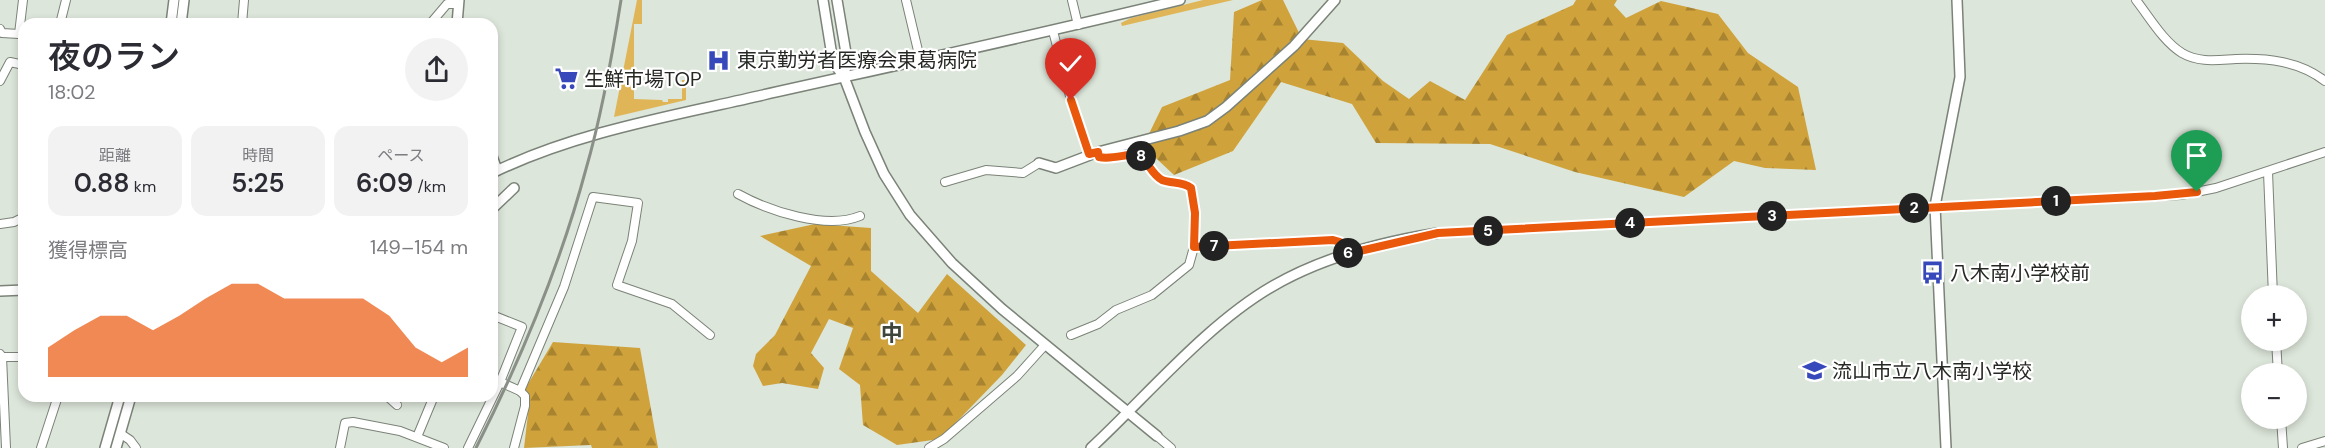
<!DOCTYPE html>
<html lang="ja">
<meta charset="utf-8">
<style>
body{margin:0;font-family:"DM Sans","Noto Sans JP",sans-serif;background:#f2f2f3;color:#2b2b33;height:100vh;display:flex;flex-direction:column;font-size:22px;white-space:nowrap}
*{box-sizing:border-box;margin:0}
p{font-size:20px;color:#7c7c81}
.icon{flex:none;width:33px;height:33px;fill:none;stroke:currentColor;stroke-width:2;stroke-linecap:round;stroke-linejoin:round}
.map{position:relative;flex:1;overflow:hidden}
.side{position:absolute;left:18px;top:18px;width:480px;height:384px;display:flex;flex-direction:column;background:#fff;border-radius:18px;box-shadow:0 3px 9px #0003}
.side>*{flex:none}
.fabs{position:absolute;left:2241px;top:285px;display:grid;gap:12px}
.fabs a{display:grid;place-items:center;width:66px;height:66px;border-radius:50%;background:#fff;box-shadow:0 3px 9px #0003;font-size:30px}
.pin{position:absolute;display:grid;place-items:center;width:51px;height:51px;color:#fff;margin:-62px -26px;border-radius:50% 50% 50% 0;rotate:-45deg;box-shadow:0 0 6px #0007}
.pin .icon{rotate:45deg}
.km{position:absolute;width:30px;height:30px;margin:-15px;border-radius:50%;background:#222;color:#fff;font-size:16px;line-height:30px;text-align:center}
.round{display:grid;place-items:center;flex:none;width:63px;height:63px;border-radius:32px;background:#f2f2f3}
.overview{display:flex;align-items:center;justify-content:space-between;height:102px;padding:0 30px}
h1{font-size:33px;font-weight:600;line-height:45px}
.metrics{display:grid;grid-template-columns:repeat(3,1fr);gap:9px;height:102px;padding:6px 30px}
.metrics div{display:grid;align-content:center;border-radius:15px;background:#f2f2f3;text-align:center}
.metrics b{font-size:26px;font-weight:600}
.metrics small{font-size:16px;font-weight:400}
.metrics p{font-size:16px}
.chart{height:168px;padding:12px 30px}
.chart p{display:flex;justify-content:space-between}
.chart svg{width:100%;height:108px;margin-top:6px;fill:#ea580c;opacity:.7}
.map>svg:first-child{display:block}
.green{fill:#dfb558}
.forest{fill:url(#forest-firs)}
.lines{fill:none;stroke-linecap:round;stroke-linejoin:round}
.minor-casing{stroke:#7b8378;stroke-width:10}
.tertiary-casing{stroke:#7b8378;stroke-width:12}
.minor{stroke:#fff;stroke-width:8}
.tertiary{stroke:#fff;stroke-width:9}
.rail{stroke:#8a9087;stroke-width:3}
.route-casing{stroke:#fff;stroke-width:12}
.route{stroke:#ea580c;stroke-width:8}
.labels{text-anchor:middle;stroke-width:4.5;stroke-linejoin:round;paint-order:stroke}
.poi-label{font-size:20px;fill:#252823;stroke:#fff;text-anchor:start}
.quarter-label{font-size:22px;font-weight:bold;fill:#3e453b;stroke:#fff}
</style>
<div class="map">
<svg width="2325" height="448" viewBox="0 0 2325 448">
<defs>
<pattern id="forest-firs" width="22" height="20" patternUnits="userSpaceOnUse" patternTransform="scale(1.5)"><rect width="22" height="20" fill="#cfa23b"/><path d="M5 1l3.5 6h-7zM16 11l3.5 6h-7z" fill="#a88431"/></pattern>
</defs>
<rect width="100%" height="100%" fill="#dde6da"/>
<g class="green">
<polygon points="637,0 642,0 642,24 634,24 634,99 662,100 663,102 668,102 668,99 682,99 682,80 686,80 686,100 614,117"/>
<polygon points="1203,0 1233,0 1122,26 1121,23 1131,18"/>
</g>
<g class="forest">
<polygon points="1262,0 1283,0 1302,39 1343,43 1383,81 1409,99 1430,81 1465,100 1507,35 1573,5 1576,0 1617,0 1614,5 1626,18 1661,1 1718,14 1748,53 1798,87 1816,170 1765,168 1734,161 1684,197 1575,172 1490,144 1376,143 1352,104 1281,82 1233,151 1174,175 1143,146 1162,107 1230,80 1234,12"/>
<polygon points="815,224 871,228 871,271 918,313 947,274 1026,345 1002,375 940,439 897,445 863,425 860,385 839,369 853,328 829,319 811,353 824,368 818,389 782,383 763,386 753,366 756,354 775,335 811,266 760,236"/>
<polygon points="553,342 640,348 658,448 592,448 591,445 524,448 530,397 525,389"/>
</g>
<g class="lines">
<defs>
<g id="minor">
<polyline points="23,0 19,34 24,36"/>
<polyline points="906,0 920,59"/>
<polyline points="1072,0 1078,25"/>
<path d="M2136 0C2150 18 2163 41 2182 53 2199 63 2217 60 2236 59 2268 58 2299 61 2325 81"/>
<polyline points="60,24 66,0"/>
<polyline points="242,24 244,0"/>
<polyline points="430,24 447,4 458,4"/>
<polyline points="0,29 2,33 19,34"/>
<polyline points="1053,31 1071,100 1089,154"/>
<polyline points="0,81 10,62 24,65"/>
<polyline points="2268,172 2273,296"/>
<polyline points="945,182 986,170 1023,173 1039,163"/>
<path d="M738 194C769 211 826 230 860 216"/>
<polyline points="0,224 14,222 24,217"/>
<polyline points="1438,233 2181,195 2216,188 2325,152"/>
<polyline points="1194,247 1333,240 1340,242 1347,254"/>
<polyline points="492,315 522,327 500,382"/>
<path d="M1071 335 1098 324 1116 310 1152 295 1189 265 1194 247 1195 213 1191 188C1182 181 1172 184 1162 180 1152 175 1148 162 1139 154L1102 158 1098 152"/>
<polyline points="2276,340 2278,374"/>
<polyline points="0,354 2,357 24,357"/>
<polyline points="2,357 6,448"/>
<polyline points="520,391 564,287 593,197 638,203 632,241 617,285 672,304 710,335"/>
<polyline points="387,396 397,405"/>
<polyline points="2281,418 2283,448"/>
<polyline points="121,434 130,440 136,448"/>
<polyline points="1157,436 1171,448"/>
<polyline points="417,437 434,396"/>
<polyline points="41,448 58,396"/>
<polyline points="340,448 345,423 353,422 400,431 444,448"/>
<polyline points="468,448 500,382 520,391 525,396 525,406 514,448"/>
<polyline points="929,448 944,439 1017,376 1045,345"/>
<polyline points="2302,448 2325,441"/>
</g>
<g id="tertiary">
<polyline points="823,0 833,62 844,77 865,132 884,174 910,215 952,263 1002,309 1157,436"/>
<polyline points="837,0 847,59 844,77"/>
<polyline points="171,24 174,0"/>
<polyline points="181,24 184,0"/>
<polyline points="457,24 459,0"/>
<polyline points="492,156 497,170"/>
<polyline points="1039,163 1056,168 1098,152 1179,131 1207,121 1226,107 1294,46 1335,0"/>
<path d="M492 173C576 132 672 116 763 95 902 64 1041 34 1180 0"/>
<polyline points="492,209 514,188"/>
<polyline points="0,291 24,290"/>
<polyline points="105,448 120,396"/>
<polyline points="116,448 131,396"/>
<path d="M1091 448C1147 396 1207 324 1273 286 1323 257 1381 242 1438 233"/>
<polyline points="1946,448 1935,206 1960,77 1957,0"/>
</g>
</defs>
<use href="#minor" class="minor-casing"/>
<use href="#tertiary" class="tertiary-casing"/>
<use href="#minor" class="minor"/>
<use href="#tertiary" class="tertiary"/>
<path class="rail" d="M476 448C521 359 560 266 586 169 602 114 612 57 621 0"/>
</g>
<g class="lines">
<defs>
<path id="route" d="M1071 100 1089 154 1098 152 1099 157C1111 160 1126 154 1139 154 1148 162 1152 175 1162 180 1172 184 1182 181 1191 188L1195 213 1194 247 1333 240 1340 242 1347 254 1438 233 2155 196 2197 192"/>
</defs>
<use href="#route" class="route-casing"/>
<use href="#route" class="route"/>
</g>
<defs>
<symbol id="hospital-bare" viewBox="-9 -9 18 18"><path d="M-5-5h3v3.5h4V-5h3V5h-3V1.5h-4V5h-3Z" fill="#3648ba" stroke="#fff" stroke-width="2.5" paint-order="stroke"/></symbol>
<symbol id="supermarket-bare" viewBox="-9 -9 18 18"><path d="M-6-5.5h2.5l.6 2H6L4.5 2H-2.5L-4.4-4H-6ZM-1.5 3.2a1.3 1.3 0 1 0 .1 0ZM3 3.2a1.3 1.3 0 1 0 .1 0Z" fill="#3648ba" stroke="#fff" stroke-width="2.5" paint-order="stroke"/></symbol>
<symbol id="bus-bare" viewBox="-9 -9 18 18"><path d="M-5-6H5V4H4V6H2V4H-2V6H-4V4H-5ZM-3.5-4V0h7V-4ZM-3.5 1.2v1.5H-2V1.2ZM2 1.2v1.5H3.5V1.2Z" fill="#3648ba" stroke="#fff" stroke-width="2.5" paint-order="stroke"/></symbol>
<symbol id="school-bare" viewBox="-9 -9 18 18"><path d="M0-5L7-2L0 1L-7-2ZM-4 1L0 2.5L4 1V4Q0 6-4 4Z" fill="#3648ba" stroke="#fff" stroke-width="2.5" paint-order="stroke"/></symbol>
</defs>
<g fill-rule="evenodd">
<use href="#hospital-bare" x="702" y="44" width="33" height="33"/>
<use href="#supermarket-bare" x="550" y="62" width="33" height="33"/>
<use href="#bus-bare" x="1916" y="256" width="33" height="33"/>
<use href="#school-bare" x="1798" y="354" width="33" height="33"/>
</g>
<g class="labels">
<g class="poi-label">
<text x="737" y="67">東京勤労者医療会東葛病院</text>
<text x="584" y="86">生鮮市場TOP</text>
<text x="1950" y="280">八木南小学校前</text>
<text x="1832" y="378">流山市立八木南小学校</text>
</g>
<g class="quarter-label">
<text x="892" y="341">中</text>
</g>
</g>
</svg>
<div class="fabs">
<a>+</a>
<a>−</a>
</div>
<div class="pin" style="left:2197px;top:192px;background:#1e9e55"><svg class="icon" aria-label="arrive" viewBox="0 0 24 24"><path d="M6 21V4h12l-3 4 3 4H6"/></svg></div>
<div class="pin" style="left:1071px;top:100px;background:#d93025"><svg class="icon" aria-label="check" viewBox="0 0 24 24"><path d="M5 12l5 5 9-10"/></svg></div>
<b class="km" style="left:2056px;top:201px">1</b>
<b class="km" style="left:1914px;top:208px">2</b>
<b class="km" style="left:1772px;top:216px">3</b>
<b class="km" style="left:1630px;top:223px">4</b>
<b class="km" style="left:1488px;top:231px">5</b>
<b class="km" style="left:1348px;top:253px">6</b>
<b class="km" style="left:1214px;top:246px">7</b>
<b class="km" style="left:1141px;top:156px">8</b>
<section class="side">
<div class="overview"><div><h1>夜のラン</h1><p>18:02</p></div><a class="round"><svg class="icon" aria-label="share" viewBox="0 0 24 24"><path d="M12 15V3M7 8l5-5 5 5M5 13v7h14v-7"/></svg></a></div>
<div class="metrics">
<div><p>距離</p><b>0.88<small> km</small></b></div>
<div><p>時間</p><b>5:25</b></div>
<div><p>ペース</p><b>6:09<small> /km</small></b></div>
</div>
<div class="chart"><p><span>獲得標高</span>149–154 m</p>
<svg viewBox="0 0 160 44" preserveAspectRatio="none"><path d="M0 44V32L10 25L20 19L30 19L40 25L50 19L60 12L70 6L80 6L90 12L100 12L110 12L120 12L130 19L140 32L150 38L160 32V44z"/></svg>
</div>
</section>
</div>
